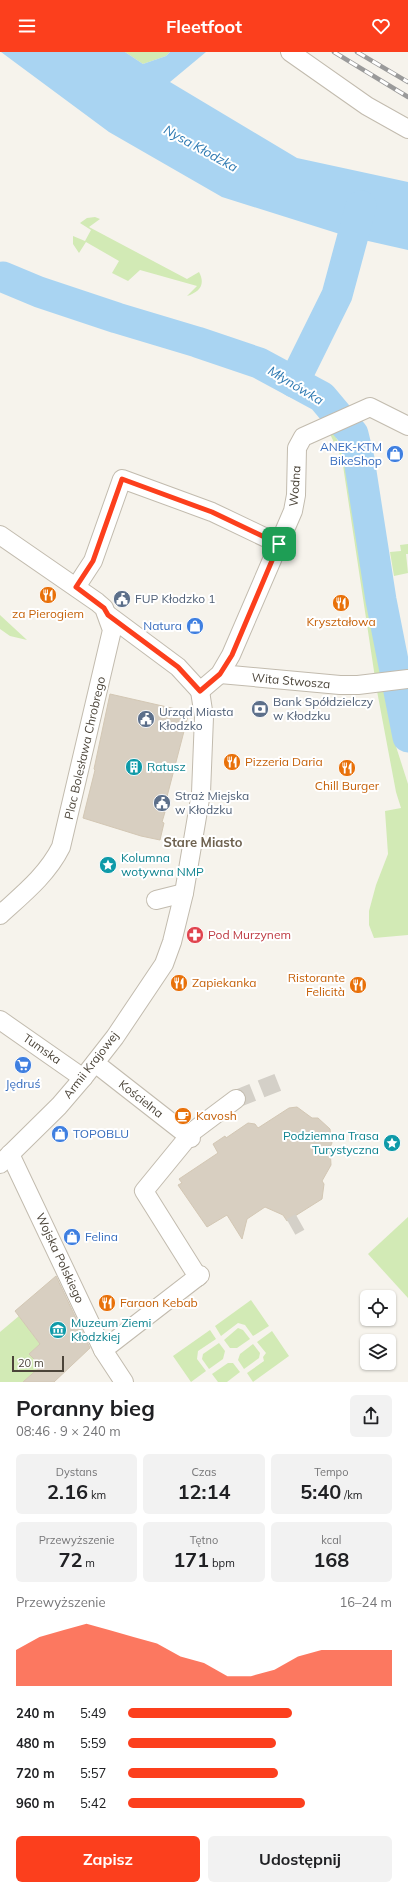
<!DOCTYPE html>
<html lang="pl">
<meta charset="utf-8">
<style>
body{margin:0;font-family:Mulish,sans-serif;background:#f2f2f2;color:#202124;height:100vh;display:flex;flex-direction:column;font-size:15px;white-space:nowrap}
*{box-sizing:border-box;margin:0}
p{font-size:13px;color:#757577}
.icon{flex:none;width:22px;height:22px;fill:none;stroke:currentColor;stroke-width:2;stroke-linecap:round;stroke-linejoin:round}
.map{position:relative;height:1330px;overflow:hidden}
.details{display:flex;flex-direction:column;background:#fff;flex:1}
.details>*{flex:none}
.buttons{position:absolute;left:360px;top:1238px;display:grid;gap:8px}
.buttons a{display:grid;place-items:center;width:36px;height:36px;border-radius:6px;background:#fff;box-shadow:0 1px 3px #0004;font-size:20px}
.scale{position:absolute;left:12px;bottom:10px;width:52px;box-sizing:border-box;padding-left:4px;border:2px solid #4b4439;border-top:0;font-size:11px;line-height:14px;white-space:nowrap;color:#4b4439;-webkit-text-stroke:3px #fff;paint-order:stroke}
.pin{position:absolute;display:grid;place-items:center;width:34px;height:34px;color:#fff;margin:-17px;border-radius:8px;box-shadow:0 2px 6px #0006}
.round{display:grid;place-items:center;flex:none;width:42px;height:42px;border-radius:6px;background:#f2f2f2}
.summary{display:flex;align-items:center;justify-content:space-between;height:68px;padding:0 16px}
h1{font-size:22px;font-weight:700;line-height:30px}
.metrics{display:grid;grid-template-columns:repeat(3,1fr);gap:6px;height:68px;padding:4px 16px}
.metrics div{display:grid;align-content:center;border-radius:6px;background:#f2f2f2;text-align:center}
.metrics b{font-size:20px;font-weight:700}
.metrics small{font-size:11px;font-weight:400}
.metrics p{font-size:11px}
.chart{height:112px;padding:8px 16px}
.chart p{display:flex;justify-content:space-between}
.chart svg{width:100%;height:72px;margin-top:4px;fill:#fc3f1d;opacity:.7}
.cta{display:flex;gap:8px;margin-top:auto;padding:8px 16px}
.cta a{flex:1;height:46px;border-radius:6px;background:#fc3f1d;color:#fff;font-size:16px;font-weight:700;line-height:46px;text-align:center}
.cta a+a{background:#f2f2f2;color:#202124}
ul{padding:0 16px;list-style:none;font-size:13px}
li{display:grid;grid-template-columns:64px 48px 1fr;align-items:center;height:30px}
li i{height:10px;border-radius:5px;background:#fc3f1d}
header{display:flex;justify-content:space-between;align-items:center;height:52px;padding:0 16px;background:#fc3f1d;color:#fff;font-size:18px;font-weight:700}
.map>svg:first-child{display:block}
.green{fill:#d2eab5}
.water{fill:#a9d4f2}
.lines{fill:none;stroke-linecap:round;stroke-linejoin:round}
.river{stroke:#a9d4f2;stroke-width:31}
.building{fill:#d8cfc1;stroke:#d3c7b4}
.minor-tunnel{stroke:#d4d0c8;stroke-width:18;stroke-dasharray:18 9;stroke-linecap:butt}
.minor-casing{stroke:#c2bbae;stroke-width:20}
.minor{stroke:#fff;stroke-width:18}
.rail-casing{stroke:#9a9a9a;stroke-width:4.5}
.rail{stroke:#fff;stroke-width:3;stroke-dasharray:9;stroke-linecap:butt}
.route-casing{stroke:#fff;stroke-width:8}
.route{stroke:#fc3f1d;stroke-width:5}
.labels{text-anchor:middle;stroke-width:4;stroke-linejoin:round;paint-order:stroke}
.shop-label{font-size:12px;fill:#366cbe;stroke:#fff;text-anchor:end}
.street-label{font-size:12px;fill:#4b4439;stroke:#fff}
.service-label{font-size:12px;fill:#4e5e75;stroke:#fff;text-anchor:start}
.food-label{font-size:12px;fill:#c56008;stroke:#fff;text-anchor:start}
.culture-label{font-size:12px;fill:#0d838f;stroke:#fff;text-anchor:start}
.health-label{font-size:12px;fill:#be3a42;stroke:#fff;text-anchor:start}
.water-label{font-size:13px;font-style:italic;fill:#2e7ab2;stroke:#fff}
.neighbourhood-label{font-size:13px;font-weight:bold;fill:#6e6250;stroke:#fff}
</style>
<header><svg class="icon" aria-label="menu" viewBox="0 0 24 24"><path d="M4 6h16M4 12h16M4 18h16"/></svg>Fleetfoot<svg class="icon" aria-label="heart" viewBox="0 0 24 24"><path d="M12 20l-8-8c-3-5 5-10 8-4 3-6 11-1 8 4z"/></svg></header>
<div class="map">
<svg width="408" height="1330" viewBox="0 0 408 1330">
<rect width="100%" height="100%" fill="#f6f3ec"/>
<g class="green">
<polygon points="125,0 170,0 166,4 143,12"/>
<path d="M95 165 100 167 89 175 187 227 199 220C206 233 199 240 187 244L197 234 140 218 128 229 112 221 119 209 86 190 79 201 73 192V184L85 189 91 178 80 171 87 166Z"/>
<polygon points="334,381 345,405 393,685 408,732 408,883 374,886 369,873 369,859 376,833 388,802 385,759 401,756 396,740 377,639 342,407 330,382"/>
<polygon points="408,492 408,502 406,502 408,521 394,524 390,500 401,499 400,493"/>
<polygon points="0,563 27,588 10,584 0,577"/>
<polygon points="408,1165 408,1246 368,1202"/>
<polygon points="251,1248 269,1274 253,1284 245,1273 238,1271 221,1284 215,1274"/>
<polygon points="19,1264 40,1292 29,1302 40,1314 24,1330 0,1330 0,1280"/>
<polygon points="238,1276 243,1278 250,1287 237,1296 230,1296 224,1288"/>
<polygon points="210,1278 216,1287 198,1299 197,1307 206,1319 191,1330 173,1304"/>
<polygon points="272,1279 289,1304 253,1330 247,1321 264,1309 263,1305 266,1301 257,1290"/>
<polygon points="219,1291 225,1299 223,1307 209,1317 202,1307 203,1302"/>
<polygon points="253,1292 260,1301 259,1306 244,1317 238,1308 240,1302"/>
<polygon points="228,1311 233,1311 240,1320 227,1330 218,1330 212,1322"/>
</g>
<polygon class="water" points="1,0 125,0 143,12 166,4 170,0 206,0 170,30 297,106 408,130 408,198 346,184 222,145 109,80"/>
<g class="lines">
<g class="river">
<polyline points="3,225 39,240 117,266 197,290 259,311 322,345 353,382 359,407 381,548 408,685"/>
<polyline points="294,330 337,243 361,154"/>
</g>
</g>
<g class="building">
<polygon points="110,642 189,660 163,760 165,760 162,770 164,771 160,788 141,784 83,766 95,718 94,717"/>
<polygon points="297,1055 312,1066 318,1066 330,1077 332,1091 330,1095 331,1113 322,1129 324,1132 322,1147 287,1169 283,1163 265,1155 247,1167 242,1187 227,1163 207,1175 178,1133 182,1131 179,1127 218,1101 213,1092 225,1084 226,1086 248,1071 255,1072 258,1076 289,1056"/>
<polygon points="56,1224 90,1296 54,1330 23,1330 41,1314 29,1302 40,1292 15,1259"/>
</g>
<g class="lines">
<g class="minor-tunnel">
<polyline points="236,1047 286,1027"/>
<polyline points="291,1175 300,1170"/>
</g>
<defs>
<g id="minor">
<polyline points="290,0 367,54 408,77"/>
<path d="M0 483 97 550 104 556 112 578 61 795C47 823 23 842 0 863"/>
<polyline points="76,535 93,509 122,427 212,460 279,492"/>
<polyline points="108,563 178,615 200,639"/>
<polyline points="220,622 340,633 358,633 408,627"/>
<polyline points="200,639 220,622 231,603 293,459 296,443 297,396 303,385 370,355 408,374"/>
<polyline points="156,848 184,841"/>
<polyline points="0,968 83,1026"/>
<polyline points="95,1011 191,1086"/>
<polyline points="188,1083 236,1047"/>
<polyline points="189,1084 144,1139 198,1225"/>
<polyline points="10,1102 103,1298 124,1330"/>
<polyline points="0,1112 59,1054 83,1026 115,985 164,912 172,890 184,841 201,741 204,665 200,639"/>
<polyline points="103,1298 200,1223"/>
</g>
</defs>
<use href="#minor" class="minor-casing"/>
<use href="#minor" class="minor"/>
<defs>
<g id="rail">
<polyline points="334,0 408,45"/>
<polyline points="357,0 408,30"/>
</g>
</defs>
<use href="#rail" class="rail-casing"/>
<use href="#rail" class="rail"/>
</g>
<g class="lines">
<defs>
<polygon id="route" points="122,427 212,460 279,492 232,603 220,622 200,639 178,615 108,563 104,556 76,535 93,509"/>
</defs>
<use href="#route" class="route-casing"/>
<use href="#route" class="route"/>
</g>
<defs>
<symbol id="shop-disc" viewBox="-11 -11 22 22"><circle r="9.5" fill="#3f7fe0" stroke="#fff"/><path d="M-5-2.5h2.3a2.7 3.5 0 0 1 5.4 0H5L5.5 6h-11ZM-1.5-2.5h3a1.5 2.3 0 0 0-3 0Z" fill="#fff"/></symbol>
<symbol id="restaurant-disc" viewBox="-11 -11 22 22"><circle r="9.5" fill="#e8710a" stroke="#fff"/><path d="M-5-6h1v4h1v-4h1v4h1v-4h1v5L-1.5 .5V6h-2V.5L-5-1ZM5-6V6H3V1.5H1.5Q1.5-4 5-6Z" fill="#fff"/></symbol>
<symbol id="civic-disc" viewBox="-11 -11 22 22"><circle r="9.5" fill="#5c6f8a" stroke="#fff"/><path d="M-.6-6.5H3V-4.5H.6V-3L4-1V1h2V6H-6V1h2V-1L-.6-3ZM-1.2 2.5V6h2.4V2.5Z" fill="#fff"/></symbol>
<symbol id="bank-disc" viewBox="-11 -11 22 22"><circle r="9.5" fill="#5c6f8a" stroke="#fff"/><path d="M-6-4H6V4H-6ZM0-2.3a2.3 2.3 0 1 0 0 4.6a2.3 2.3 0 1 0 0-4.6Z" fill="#fff"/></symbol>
<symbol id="building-disc" viewBox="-11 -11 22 22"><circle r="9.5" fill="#0f9aa8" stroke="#fff"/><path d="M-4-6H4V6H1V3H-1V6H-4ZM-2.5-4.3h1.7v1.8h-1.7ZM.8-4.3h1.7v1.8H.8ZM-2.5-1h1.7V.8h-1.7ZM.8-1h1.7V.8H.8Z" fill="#fff"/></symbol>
<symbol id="sight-disc" viewBox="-11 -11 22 22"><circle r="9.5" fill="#0f9aa8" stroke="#fff"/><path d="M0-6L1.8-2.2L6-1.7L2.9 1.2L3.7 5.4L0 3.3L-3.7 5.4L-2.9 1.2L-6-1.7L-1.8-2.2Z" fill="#fff"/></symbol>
<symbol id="pharmacy-disc" viewBox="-11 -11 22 22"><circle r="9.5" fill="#e0444e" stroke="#fff"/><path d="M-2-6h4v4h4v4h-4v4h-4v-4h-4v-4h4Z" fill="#fff"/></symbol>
<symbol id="supermarket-disc" viewBox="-11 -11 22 22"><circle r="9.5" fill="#3f7fe0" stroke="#fff"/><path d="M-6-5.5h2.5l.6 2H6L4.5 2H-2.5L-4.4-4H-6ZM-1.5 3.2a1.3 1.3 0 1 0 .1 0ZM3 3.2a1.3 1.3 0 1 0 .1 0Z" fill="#fff"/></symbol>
<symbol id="cafe-disc" viewBox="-11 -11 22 22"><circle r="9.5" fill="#e8710a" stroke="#fff"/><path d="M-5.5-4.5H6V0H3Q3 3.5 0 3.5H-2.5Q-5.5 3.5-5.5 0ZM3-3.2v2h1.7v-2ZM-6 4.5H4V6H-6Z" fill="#fff"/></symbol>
<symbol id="museum-disc" viewBox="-11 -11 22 22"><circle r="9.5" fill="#0f9aa8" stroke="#fff"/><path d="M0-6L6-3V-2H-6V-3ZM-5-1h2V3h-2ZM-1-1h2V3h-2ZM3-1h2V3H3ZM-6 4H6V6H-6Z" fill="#fff"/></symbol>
</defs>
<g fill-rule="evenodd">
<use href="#shop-disc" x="385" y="392" width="20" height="20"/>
<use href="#restaurant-disc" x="38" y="533" width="20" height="20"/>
<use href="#civic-disc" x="112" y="537" width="20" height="20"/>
<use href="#restaurant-disc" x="331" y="541" width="20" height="20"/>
<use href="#shop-disc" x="185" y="564" width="20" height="20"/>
<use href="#bank-disc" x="250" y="647" width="20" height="20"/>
<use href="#civic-disc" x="136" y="657" width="20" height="20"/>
<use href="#restaurant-disc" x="222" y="700" width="20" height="20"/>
<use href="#building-disc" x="124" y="705" width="20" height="20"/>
<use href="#restaurant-disc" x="337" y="706" width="20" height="20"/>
<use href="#civic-disc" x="152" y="741" width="20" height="20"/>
<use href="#sight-disc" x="98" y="803" width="20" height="20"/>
<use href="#pharmacy-disc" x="185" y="873" width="20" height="20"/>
<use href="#restaurant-disc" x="169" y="921" width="20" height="20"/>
<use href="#restaurant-disc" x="348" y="923" width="20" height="20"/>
<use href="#supermarket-disc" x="13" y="1003" width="20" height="20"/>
<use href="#cafe-disc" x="173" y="1054" width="20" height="20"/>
<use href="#shop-disc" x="50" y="1072" width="20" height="20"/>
<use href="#sight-disc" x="382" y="1081" width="20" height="20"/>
<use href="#shop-disc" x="62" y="1175" width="20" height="20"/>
<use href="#restaurant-disc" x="97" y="1241" width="20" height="20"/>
<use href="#museum-disc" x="48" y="1268" width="20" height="20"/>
</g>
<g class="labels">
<g class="shop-label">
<text x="382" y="399">ANEK-KTM<tspan x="382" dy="14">BikeShop</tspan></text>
<text x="182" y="578">Natura</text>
<text x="23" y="1036" text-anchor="middle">Jędruś</text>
<text x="73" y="1086" text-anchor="start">TOPOBLU</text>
<text x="85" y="1189" text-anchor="start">Felina</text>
</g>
<g class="street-label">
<text transform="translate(295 434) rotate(-86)" y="4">Wodna</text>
<text transform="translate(291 629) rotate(5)" y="4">Wita Stwosza</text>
<text transform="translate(85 696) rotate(-77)" y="4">Plac Bolesława Chrobrego</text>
<text transform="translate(42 997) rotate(35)" y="4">Tumska</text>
<text transform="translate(91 1013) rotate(-52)" y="4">Armii Krajowej</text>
<text transform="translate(141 1047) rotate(38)" y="4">Kościelna</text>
<text transform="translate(60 1206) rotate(65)" y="4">Wojska Polskiego</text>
</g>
<g class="service-label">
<text x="135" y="551">FUP Kłodzko 1</text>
<text x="273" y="654">Bank Spółdzielczy<tspan x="273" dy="14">w Kłodzku</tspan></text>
<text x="159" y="664">Urząd Miasta<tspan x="159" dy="14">Kłodzko</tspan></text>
<text x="175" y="748">Straż Miejska<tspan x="175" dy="14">w Kłodzku</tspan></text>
</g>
<g class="food-label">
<text x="48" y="566" text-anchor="middle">za Pierogiem</text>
<text x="341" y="574" text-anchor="middle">Kryształowa</text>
<text x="245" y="714">Pizzeria Daria</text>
<text x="347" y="738" text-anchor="middle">Chill Burger</text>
<text x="345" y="930" text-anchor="end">Ristorante<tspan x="345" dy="14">Felicità</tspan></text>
<text x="192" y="935">Zapiekanka</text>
<text x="196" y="1068">Kavosh</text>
<text x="120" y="1255">Faraon Kebab</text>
</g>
<g class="culture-label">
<text x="147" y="719">Ratusz</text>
<text x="121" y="810">Kolumna<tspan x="121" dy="14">wotywna NMP</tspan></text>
<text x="379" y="1088" text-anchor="end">Podziemna Trasa<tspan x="379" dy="14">Turystyczna</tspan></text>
<text x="71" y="1275">Muzeum Ziemi<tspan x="71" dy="14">Kłodzkiej</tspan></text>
</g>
<g class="health-label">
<text x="208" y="887">Pod Murzynem</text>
</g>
<g class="water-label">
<text transform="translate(201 96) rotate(29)" y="5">Nysa Kłodzka</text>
<text transform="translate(296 333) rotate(31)" y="5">Młynówka</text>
</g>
<g class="neighbourhood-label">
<text x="203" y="795">Stare Miasto</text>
</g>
</g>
</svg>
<div class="buttons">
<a><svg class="icon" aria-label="locate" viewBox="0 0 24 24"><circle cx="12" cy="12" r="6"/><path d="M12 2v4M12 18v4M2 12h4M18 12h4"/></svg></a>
<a><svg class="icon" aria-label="layers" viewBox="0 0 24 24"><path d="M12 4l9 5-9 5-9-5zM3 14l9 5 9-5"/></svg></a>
</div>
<div class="scale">20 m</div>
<div class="pin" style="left:279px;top:492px;background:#1e9e55"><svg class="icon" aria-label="arrive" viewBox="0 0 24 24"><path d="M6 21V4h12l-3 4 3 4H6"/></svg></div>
</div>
<section class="details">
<div class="summary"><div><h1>Poranny bieg</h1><p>08:46 · 9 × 240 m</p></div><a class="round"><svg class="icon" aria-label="share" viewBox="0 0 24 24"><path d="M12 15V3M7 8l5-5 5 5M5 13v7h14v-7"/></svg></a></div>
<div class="metrics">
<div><p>Dystans</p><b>2.16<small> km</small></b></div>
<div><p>Czas</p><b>12:14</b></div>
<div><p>Tempo</p><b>5:40<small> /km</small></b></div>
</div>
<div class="metrics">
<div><p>Przewyższenie</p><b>72<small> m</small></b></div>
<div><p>Tętno</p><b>171<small> bpm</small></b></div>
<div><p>kcal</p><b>168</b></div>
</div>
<div class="chart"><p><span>Przewyższenie</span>16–24 m</p>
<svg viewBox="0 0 160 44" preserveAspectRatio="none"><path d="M0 44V22L10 14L20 10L30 6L40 10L50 14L60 18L70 26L80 30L90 38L100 38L110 34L120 26L130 22L140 22L150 22L160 22V44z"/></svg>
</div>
<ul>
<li><b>240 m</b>5:49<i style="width:62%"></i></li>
<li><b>480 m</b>5:59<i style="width:56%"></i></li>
<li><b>720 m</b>5:57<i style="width:57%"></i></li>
<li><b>960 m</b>5:42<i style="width:67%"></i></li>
</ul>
<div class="cta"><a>Zapisz</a><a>Udostępnij</a></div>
</section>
